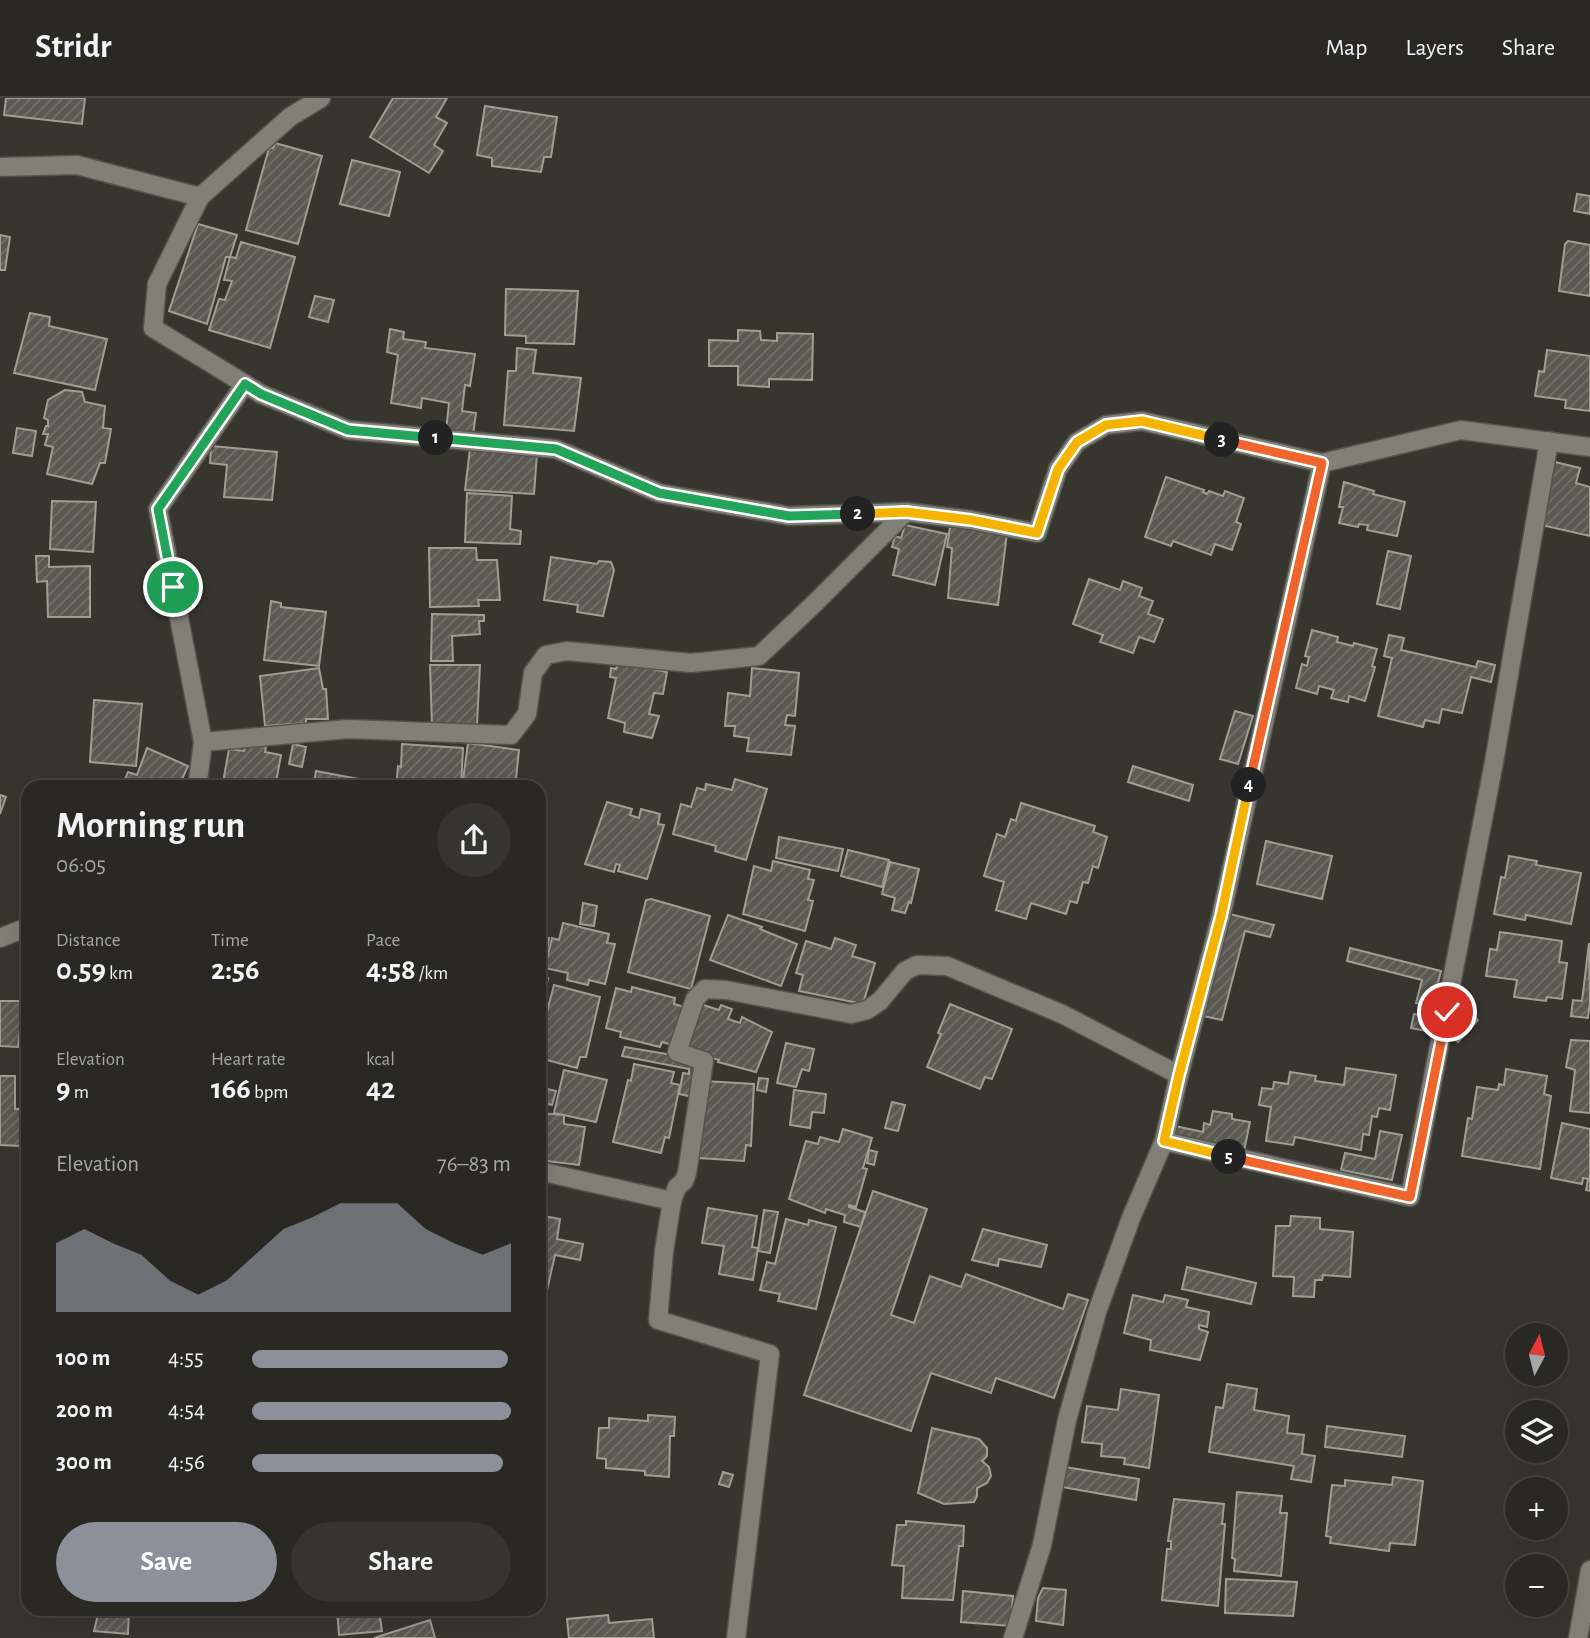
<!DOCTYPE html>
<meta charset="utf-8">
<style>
body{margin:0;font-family:"Alegreya Sans",sans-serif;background:#35342f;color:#f1f3f6;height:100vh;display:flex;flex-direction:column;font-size:26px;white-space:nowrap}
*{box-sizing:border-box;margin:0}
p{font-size:23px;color:#a5a6a5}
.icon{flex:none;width:38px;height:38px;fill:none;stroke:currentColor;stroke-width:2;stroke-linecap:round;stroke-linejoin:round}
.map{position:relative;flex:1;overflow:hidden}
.details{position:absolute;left:21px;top:682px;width:525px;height:836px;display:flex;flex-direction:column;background:#292822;border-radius:21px;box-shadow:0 7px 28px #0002,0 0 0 2px #454440}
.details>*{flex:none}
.needle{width:46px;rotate:7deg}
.fabs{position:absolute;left:1505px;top:1225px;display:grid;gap:14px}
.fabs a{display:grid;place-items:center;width:63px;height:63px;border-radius:50%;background:#292822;box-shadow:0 7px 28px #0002,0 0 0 2px #454440;font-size:35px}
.pin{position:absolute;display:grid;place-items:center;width:60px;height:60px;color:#fff;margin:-30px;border:4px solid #fff;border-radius:50%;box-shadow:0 2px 7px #0007}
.km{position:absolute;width:35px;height:35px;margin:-18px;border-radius:50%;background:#222;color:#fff;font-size:19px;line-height:35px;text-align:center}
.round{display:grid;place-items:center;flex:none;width:74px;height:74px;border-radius:37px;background:#35342f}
.overview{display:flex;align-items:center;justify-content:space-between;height:119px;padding:0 35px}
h1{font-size:38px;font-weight:700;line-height:52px}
.metrics{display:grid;grid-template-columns:repeat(3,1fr);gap:10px;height:119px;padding:7px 35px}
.metrics div{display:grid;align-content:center}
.metrics b{font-size:30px;font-weight:700}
.metrics small{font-size:19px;font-weight:400}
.metrics p{font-size:19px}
.chart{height:196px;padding:14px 35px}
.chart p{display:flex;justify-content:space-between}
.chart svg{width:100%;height:126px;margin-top:7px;fill:#8c9099;opacity:.7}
.primary-button{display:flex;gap:14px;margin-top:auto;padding:14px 35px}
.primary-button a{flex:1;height:80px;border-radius:42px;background:#8c9099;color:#fff;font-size:28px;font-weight:700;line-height:80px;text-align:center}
.primary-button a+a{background:#35342f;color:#f1f3f6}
ul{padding:0 35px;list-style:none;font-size:23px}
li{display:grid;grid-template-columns:112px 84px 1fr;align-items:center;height:52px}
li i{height:18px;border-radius:9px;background:#8c9099}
header{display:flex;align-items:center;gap:42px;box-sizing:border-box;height:98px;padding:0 35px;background:#292822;border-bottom:2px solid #454440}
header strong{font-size:33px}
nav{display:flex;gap:38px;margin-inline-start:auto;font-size:24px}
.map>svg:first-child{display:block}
.building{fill:url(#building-hatch);stroke:#9e9e95;stroke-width:2}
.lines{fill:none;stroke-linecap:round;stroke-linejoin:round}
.minor-casing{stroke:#53524c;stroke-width:21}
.minor{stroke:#808077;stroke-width:18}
.split-1-casing{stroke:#fff;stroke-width:14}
.split-2-casing{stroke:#fff;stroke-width:14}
.split-3-casing{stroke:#fff;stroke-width:14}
.split-4-casing{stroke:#fff;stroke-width:14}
.split-5-casing{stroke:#fff;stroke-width:14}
.split-6-casing{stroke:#fff;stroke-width:14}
.split-1{stroke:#22a559;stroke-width:9}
.split-2{stroke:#22a559;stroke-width:9}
.split-3{stroke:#f5b400;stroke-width:9}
.split-4{stroke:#f0652b;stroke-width:9}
.split-5{stroke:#f5b400;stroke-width:9}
.split-6{stroke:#f0652b;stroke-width:9}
</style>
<header>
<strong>Stridr</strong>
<nav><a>Map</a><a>Layers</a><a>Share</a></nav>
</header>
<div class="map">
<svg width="1590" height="1540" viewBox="0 0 1590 1540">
<defs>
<pattern id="building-hatch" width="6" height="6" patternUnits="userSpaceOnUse" patternTransform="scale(1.75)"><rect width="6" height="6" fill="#5a5a52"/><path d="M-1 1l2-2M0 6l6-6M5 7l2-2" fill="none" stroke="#72726b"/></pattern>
</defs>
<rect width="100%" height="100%" fill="#37362e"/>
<g class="building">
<polygon points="6,0 85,0 82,26 4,17"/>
<polygon points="393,0 447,0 436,19 447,25 434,47 443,53 429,75 370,39"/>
<polygon points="485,8 557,19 551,59 544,59 541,74 492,68 492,60 477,57"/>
<polygon points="275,45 322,58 298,146 246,132 269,50 273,50"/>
<polygon points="352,62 400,74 389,118 340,106"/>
<polygon points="1577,96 1590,98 1590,116 1574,113"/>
<polygon points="198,126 237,137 230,159 226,159 207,226 169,213"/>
<polygon points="0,137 10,139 5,172 0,172"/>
<polygon points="1568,143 1590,147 1590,198 1559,193 1565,146"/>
<polygon points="241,144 295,159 270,250 209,232 219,201 225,202 232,183 224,182 230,159 236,160"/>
<polygon points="506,191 578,193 574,246 526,245 526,238 505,237"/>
<polygon points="315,198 334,202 328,224 309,219"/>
<polygon points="30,215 50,219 49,228 107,241 95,292 14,275"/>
<polygon points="390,231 404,234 403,241 426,244 425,250 475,256 470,288 465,287 462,313 476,315 473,337 446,333 449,305 422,300 421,310 391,305 398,257 387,254"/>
<polygon points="738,232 760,233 761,242 777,243 777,235 813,236 812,282 769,281 769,289 738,287 738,268 709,268 709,242 738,243"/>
<polygon points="517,250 536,252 533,275 581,280 574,333 504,327 508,273 516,273"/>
<polygon points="1547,252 1590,258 1590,313 1565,310 1566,302 1535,298 1539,273 1544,274"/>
<polygon points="65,292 82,294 85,304 105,308 103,330 111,331 105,365 100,365 92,386 47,376 53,349 45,347 48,336 43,336 46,328 48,328 48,322 44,320 48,302"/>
<polygon points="17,330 36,333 32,358 13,355"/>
<polygon points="211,348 277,354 272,402 224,399 227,367 210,365"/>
<polygon points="470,351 537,356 534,396 465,392"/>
<polygon points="1551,363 1580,370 1576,385 1590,389 1590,438 1537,426"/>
<polygon points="1166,379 1204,392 1203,394 1207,396 1209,393 1223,398 1225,393 1244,400 1236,424 1241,426 1232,452 1215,446 1211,457 1173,443 1171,448 1145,439"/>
<polygon points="1344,384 1374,393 1373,396 1405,404 1397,438 1367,432 1368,427 1359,426 1358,429 1339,425 1343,409 1339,409"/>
<polygon points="467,395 512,398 510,431 521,433 520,446 465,444"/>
<polygon points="52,403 96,404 93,454 50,451"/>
<polygon points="905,427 947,436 935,487 893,477 899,451 892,449 895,438 901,440"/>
<polygon points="950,429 1007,435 998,507 948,500 952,450 947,449"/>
<polygon points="429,450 476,450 477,462 497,462 500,502 478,502 479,508 430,509"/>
<polygon points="1388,453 1411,458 1400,511 1377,506"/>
<polygon points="36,458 49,458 49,469 90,468 90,519 48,519 47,483 37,484"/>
<polygon points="551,459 597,466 599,463 611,464 614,472 603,518 577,514 578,507 544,502"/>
<polygon points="1089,481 1120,492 1123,483 1142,490 1139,498 1153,503 1148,516 1163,521 1154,544 1139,539 1133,555 1100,544 1103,537 1073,526"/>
<polygon points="271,503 281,505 281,509 326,514 319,568 264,562"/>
<polygon points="432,516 484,517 484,523 479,523 480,536 452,538 453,563 431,563"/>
<polygon points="1312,532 1338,539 1337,544 1353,548 1354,545 1377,551 1372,568 1375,569 1365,603 1349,598 1348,604 1331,600 1334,592 1319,588 1317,596 1296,590 1302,566 1307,568 1309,559 1305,558"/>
<polygon points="1389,537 1404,540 1401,552 1476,569 1478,563 1495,567 1491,584 1471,579 1462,615 1442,611 1439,625 1425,622 1423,629 1378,618 1392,560 1384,558"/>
<polygon points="618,564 667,574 663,596 654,595 649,616 659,618 652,640 624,634 625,625 608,620 616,580 610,579 611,570 616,571"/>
<polygon points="430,567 480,567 477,627 462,626 461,631 432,629"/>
<polygon points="319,570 323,591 326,591 328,621 306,621 306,625 265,628 260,578"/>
<polygon points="752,570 799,575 795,618 787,617 785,627 795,628 791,657 747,653 749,640 734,638 735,628 725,628 728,595 750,598"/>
<polygon points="94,602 142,606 136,668 90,664"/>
<polygon points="1235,613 1253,618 1238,666 1220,661"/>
<polygon points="246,644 266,648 265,654 281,657 275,690 222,690 229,651 244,653"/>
<polygon points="468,645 519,652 515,690 462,690"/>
<polygon points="293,646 306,649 302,669 289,666"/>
<polygon points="402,646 463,650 461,690 396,690 398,668 401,669"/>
<polygon points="147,650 188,668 178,690 121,690 128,674 137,677"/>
<polygon points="1133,668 1193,687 1189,703 1128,684"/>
<polygon points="316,673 375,684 374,690 313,690"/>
<polygon points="735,681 767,691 746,762 715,753 716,748 673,736 681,706 691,709 697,690 705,692 706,686 732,692"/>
<polygon points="0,697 6,699 0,716"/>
<polygon points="607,704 632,711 630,717 639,720 641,711 660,716 658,726 664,727 647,781 618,773 620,767 616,766 614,774 585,766"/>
<polygon points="1021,705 1095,728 1093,734 1107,739 1098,770 1093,768 1088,785 1083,784 1077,805 1070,803 1066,816 1031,805 1026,821 996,812 1004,784 984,778 997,736 1005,739 1011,721 1016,723"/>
<polygon points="779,739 843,751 838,773 776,760"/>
<polygon points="1266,743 1332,758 1322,801 1257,786"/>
<polygon points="848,752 889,762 882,789 841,778"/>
<polygon points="1509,758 1537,763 1536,767 1581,775 1571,826 1526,817 1525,822 1494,816 1501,779 1505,780"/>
<polygon points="773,763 810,772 808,781 814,782 808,802 813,803 805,833 743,816 754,768 771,773"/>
<polygon points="890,764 919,771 911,805 909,804 905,815 892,812 895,800 882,796"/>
<polygon points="651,801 710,818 691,891 628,874 646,802"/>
<polygon points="583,805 597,808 594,828 580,826"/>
<polygon points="1230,816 1274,827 1270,839 1245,833 1222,922 1203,918"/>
<polygon points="728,817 762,829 760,831 797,846 781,888 710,862"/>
<polygon points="563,825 609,836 607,845 615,846 605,886 589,882 588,887 567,882 568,875 545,870 552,840 559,842"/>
<polygon points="1500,834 1562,843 1559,864 1567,865 1562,901 1547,899 1546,903 1514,899 1517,882 1486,878 1490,851 1497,852"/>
<polygon points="539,839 549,840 543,878 539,878"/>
<polygon points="835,840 856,847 852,858 875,865 863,906 799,893 803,877 796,875 806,843 831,851"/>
<polygon points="1589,845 1590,904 1588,920 1571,918 1573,902 1582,903"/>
<polygon points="1350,850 1441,873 1426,933 1411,930 1414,916 1424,918 1427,908 1416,905 1422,882 1347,863"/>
<polygon points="539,879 548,880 539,925"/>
<polygon points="554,887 600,899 586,959 580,959 577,970 539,960 539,944"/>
<polygon points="632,889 675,900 674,906 688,910 676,948 662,944 660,949 620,939 621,934 606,930 616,890 631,894"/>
<polygon points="0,903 28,903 28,924 21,924 18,949 0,948"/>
<polygon points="700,906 719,912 721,907 732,911 728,921 740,925 742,919 772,934 756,974 718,964 719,962 712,960 712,962 685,952"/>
<polygon points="950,906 1012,931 992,981 985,979 980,991 927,969 941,936 938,935"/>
<polygon points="1469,913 1478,922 1458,944 1450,936"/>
<polygon points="1571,942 1590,943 1590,1015 1570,1013 1575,972 1566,969"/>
<polygon points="786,945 814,951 809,973 802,971 796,989 777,985"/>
<polygon points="625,949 702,962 693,999 679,996 683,975 689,976 689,971 622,958"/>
<polygon points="634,966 674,974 671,985 680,987 669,1040 665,1039 661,1055 613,1044 628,982 631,983"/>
<polygon points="1346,970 1396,977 1390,1012 1379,1010 1377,1019 1372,1018 1369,1037 1363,1036 1361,1052 1295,1039 1293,1047 1266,1043 1271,1009 1259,1007 1262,990 1273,991 1274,984 1288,986 1290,974 1316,978 1315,983 1344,987"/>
<polygon points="1506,971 1547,978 1544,996 1551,998 1540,1071 1462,1058 1468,1020 1472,1021 1477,989 1498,992 1499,986 1504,987"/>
<polygon points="564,972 607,982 596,1024 554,1015"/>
<polygon points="0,978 15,978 15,1011 28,1011 28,1058 21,1059 20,1048 0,1047"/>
<polygon points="759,980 768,981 766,994 757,992"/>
<polygon points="705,983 754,986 751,1048 746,1047 744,1063 699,1060"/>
<polygon points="539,989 556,993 552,1007 539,1004"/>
<polygon points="794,992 826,996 824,1015 812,1014 810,1030 790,1027"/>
<polygon points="892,1004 905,1007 898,1033 885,1030"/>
<polygon points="1213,1013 1232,1016 1232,1021 1250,1024 1244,1053 1173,1042 1175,1028 1203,1034 1204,1025 1210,1027"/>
<polygon points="539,1015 564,1017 564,1026 585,1029 579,1067 539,1062"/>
<polygon points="1562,1025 1590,1031 1590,1093 1586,1092 1588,1081 1583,1080 1582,1086 1551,1080"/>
<polygon points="843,1031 872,1040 863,1070 867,1071 856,1109 849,1107 849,1109 865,1114 861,1129 844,1124 845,1117 826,1111 825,1115 789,1101 806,1043 818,1046 820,1039 839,1044"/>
<polygon points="1380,1033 1402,1037 1392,1082 1341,1072 1345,1055 1375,1061"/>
<polygon points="869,1052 877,1054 874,1067 867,1065"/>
<polygon points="873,1093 927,1111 891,1217 914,1225 930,1178 961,1189 966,1176 1063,1211 1068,1196 1088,1202 1054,1300 996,1280 991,1295 931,1275 911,1333 804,1297"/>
<polygon points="708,1110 757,1118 752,1149 758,1150 753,1182 719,1176 724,1148 702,1145"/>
<polygon points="764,1112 778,1114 770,1155 758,1153"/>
<polygon points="539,1117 560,1121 557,1141 583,1146 580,1162 555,1157 545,1201 539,1200"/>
<polygon points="1291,1118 1320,1120 1320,1131 1353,1134 1350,1179 1323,1177 1322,1182 1315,1182 1314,1199 1293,1198 1294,1179 1273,1178 1276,1128 1290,1128"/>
<polygon points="786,1121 808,1127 809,1122 836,1129 816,1211 778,1203 780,1196 760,1192 767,1164 775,1166"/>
<polygon points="983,1131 1047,1147 1041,1169 999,1161 998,1168 972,1162"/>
<polygon points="1187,1169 1256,1185 1251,1206 1182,1191"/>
<polygon points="1133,1197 1163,1204 1165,1197 1188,1202 1186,1209 1209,1214 1207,1229 1199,1227 1199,1231 1208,1234 1200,1262 1150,1252 1151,1242 1124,1235"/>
<polygon points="1227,1286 1257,1291 1254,1312 1289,1318 1287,1335 1304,1337 1302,1356 1315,1358 1311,1384 1291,1381 1294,1368 1209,1354 1216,1309 1223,1310"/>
<polygon points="1121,1291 1159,1297 1149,1370 1124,1366 1125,1360 1101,1358 1102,1346 1082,1344 1087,1308 1118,1312"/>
<polygon points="648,1317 675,1319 674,1338 670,1338 669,1379 645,1377 645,1373 606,1370 606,1361 597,1360 599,1330 609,1330 609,1320 648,1323"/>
<polygon points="1327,1328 1405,1338 1402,1359 1325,1349"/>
<polygon points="932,1330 979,1341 987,1350 987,1358 982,1363 989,1369 991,1378 987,1385 977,1390 977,1398 974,1404 944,1406 918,1395"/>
<polygon points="1065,1369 1139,1381 1136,1402 1062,1389"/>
<polygon points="723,1374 733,1377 729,1389 719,1386"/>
<polygon points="1393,1379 1423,1383 1415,1447 1390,1445 1389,1453 1330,1445 1331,1439 1326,1438 1332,1387 1345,1388 1345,1382 1392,1387"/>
<polygon points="1237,1394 1282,1398 1280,1415 1287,1415 1281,1478 1234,1473 1235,1461 1232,1460"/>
<polygon points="1174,1401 1224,1406 1222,1426 1225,1426 1218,1508 1162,1502 1167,1451 1171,1451 1171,1443 1168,1443"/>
<polygon points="906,1423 964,1428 963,1448 959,1448 953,1502 902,1500 904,1468 892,1467 897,1427 906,1427"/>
<polygon points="1226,1481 1297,1484 1293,1518 1225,1515"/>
<polygon points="1043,1490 1066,1492 1063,1527 1036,1523 1038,1500"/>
<polygon points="963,1493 1013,1498 1011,1528 961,1524"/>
<polygon points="99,1512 129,1512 128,1536 94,1533"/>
<polygon points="337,1512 379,1512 382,1533 339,1537"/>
<polygon points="608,1517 609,1525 652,1521 654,1540 569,1540 567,1521"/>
<polygon points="430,1522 435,1540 374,1540"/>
</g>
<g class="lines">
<defs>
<g id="minor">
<polyline points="0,69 77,67 200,99"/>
<polyline points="245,286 261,296 348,332 556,351 659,395 789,418 906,414"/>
<polyline points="203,644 348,631 511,637 527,616 533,575 546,557 567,553 691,565 759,558 815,505 906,414 971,422 1037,435 1058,371 1077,344 1106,327 1142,323 1322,365"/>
<polyline points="197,690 203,644 158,411 245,286 153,230 157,186 200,99 290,19 321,0"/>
<polyline points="0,840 28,829"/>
<polyline points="1164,1043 1410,1099 1494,664 1549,343"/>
<polyline points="539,1073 672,1103 677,1089 684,1083 687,1075 704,963 677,954 695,901 705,891 726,892 851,916 867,912 880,903 905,873 917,867 947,868 1062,916 1179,977"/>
<polyline points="672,1103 664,1153 658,1222 770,1256 736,1540"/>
<polyline points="1013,1540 1042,1447 1067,1322 1097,1214 1131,1120 1164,1043 1179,977 1221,818 1322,365 1461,332 1590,349"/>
<polyline points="1578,1540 1590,1472"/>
</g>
</defs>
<use href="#minor" class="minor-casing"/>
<use href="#minor" class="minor"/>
</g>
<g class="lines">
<defs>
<polyline id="split-1" points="173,489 158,411 245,286 261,296 348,332 436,340"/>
<polyline id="split-2" points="436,340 556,351 659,395 789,418 858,416"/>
<polyline id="split-3" points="858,416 906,414 971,422 1037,435 1058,371 1077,344 1106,327 1142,323 1222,342"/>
<polyline id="split-4" points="1222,342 1322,365 1249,687"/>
<polyline id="split-5" points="1229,1059 1164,1043 1179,977 1221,818 1249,687"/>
<polyline id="split-6" points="1229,1059 1410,1099 1447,914"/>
</defs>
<use href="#split-1" class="split-1-casing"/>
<use href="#split-2" class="split-2-casing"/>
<use href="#split-3" class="split-3-casing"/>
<use href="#split-4" class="split-4-casing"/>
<use href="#split-5" class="split-5-casing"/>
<use href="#split-6" class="split-6-casing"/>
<use href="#split-1" class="split-1"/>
<use href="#split-2" class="split-2"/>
<use href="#split-3" class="split-3"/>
<use href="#split-4" class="split-4"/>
<use href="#split-5" class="split-5"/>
<use href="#split-6" class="split-6"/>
</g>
</svg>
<div class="fabs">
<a><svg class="needle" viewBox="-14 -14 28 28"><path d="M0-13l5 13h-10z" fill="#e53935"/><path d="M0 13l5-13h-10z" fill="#a5a6a5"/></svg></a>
<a><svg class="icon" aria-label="layers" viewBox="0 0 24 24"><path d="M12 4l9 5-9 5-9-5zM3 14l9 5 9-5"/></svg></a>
<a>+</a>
<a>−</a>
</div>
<div class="pin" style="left:173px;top:489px;background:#1e9e55"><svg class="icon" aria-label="arrive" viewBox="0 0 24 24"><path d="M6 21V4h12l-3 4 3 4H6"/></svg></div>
<div class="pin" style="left:1447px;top:914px;background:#d93025"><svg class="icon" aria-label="check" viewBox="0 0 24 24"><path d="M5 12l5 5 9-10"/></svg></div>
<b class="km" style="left:436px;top:340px">1</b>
<b class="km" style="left:858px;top:416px">2</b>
<b class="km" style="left:1222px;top:342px">3</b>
<b class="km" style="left:1249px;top:687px">4</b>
<b class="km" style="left:1229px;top:1059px">5</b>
<section class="details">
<div class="overview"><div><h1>Morning run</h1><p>06:05</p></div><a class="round"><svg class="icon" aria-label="share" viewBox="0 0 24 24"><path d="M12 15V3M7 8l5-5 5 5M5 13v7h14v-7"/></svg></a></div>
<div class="metrics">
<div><p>Distance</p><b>0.59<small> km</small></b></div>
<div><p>Time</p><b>2:56</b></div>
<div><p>Pace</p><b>4:58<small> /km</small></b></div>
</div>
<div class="metrics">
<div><p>Elevation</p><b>9<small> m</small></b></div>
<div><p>Heart rate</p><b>166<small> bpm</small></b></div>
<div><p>kcal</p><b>42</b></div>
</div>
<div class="chart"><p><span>Elevation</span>76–83 m</p>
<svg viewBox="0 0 160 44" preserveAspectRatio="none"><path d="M0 44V20L10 15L20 20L30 24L40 33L50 38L60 33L70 24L80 15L90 11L100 6L110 6L120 6L130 15L140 20L150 24L160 20V44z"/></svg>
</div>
<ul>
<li><b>100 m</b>4:55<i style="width:99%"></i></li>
<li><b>200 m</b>4:54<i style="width:100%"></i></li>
<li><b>300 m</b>4:56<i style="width:97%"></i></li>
</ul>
<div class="primary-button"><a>Save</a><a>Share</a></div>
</section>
</div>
